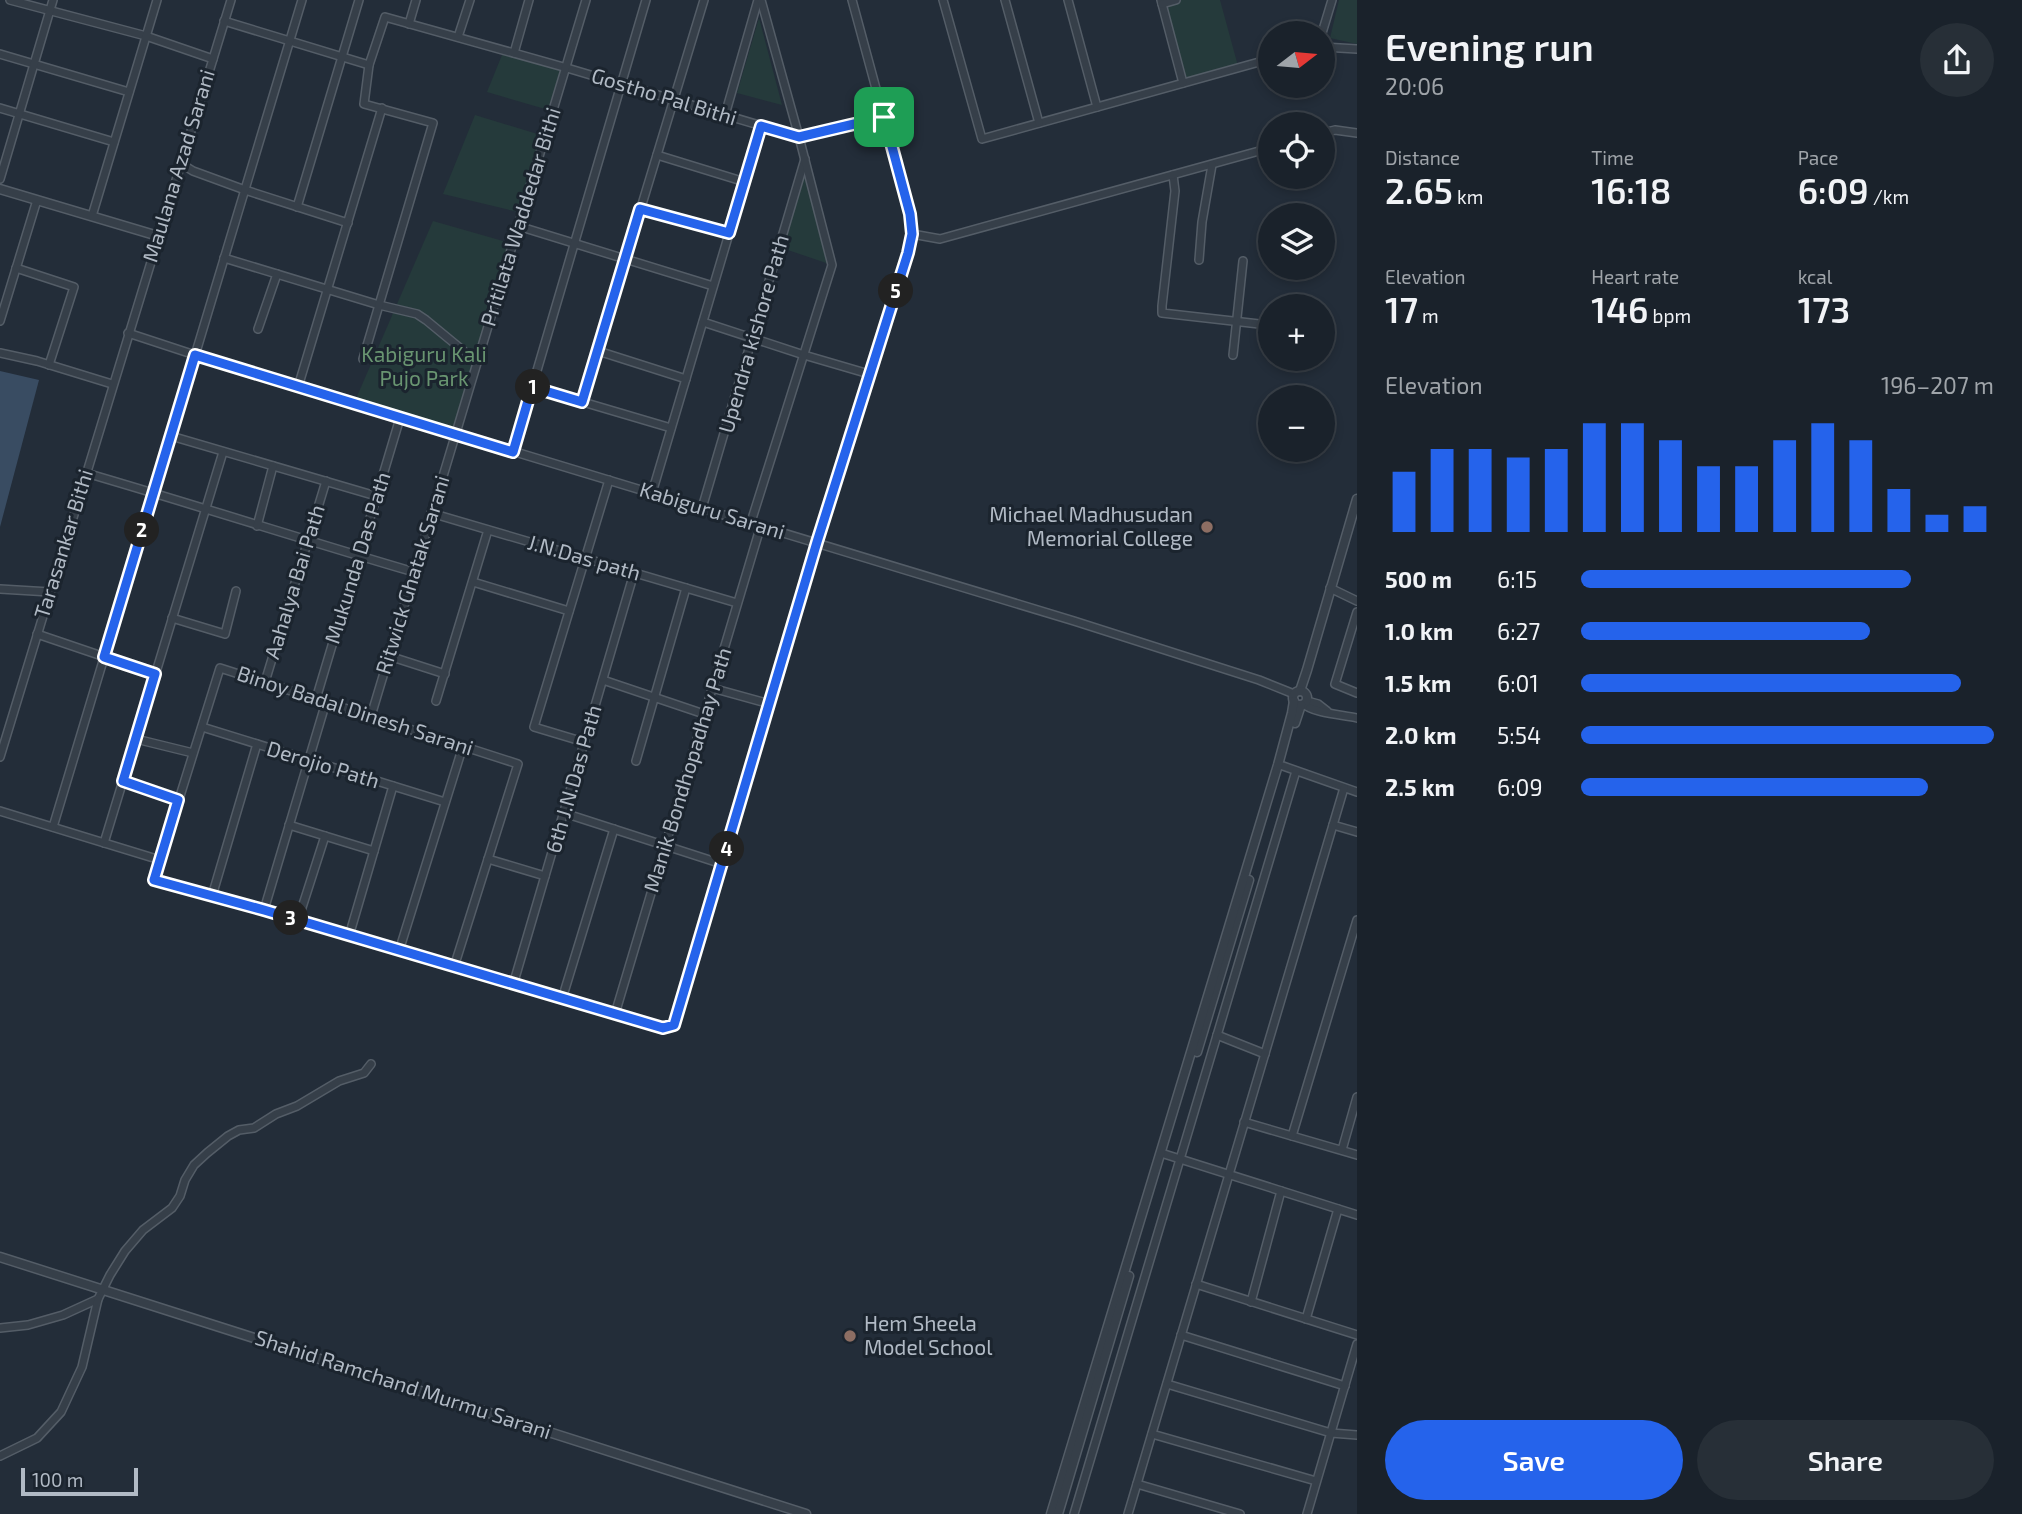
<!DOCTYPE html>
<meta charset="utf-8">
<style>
body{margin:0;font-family:"Exo 2",sans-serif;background:#272f37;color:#f1f3f6;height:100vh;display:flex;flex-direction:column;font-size:26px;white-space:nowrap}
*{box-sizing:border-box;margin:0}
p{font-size:23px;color:#9fa4a9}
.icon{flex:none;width:38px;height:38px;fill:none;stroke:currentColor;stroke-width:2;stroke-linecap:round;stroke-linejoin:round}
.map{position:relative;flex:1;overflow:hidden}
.sheet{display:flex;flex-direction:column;background:#1a222b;width:665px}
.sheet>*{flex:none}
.needle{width:46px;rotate:74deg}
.tools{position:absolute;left:1258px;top:21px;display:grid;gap:14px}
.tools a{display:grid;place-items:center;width:77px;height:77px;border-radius:50%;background:#1a222b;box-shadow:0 4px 10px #0003,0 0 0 2px #383f47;font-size:35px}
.scale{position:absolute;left:21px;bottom:18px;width:117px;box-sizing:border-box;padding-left:7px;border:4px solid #b1bac5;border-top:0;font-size:19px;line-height:24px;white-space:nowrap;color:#b1bac5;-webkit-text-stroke:5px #1b242e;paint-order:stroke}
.pin{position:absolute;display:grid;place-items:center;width:60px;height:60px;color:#fff;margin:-30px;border-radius:14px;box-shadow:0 4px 10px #0006}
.km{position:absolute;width:35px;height:35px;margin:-18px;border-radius:50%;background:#222;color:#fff;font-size:19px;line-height:35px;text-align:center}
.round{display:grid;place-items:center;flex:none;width:74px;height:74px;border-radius:37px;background:#272f37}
.headline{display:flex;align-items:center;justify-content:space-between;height:119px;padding:0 28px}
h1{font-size:38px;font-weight:600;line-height:52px}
.metrics{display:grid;grid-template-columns:repeat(3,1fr);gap:10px;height:119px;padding:7px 28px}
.metrics div{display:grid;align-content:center}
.metrics b{font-size:35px;font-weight:600}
.metrics small{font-size:19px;font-weight:400}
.metrics p{font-size:19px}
.chart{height:196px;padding:14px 28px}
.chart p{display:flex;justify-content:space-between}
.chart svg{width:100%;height:126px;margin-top:7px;stroke:#2563eb;stroke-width:6}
.primary-button{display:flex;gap:14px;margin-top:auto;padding:14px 28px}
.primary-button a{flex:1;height:80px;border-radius:42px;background:#2563eb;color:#fff;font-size:28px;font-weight:600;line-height:80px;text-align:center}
.primary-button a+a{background:#272f37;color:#f1f3f6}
ul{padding:0 28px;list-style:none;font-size:23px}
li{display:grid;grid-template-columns:112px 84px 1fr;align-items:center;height:52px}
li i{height:18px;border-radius:9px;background:#2563eb}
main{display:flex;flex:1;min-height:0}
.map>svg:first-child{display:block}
.green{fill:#253a3b}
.water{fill:#394c62}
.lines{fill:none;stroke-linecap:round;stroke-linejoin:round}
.minor-casing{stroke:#545d67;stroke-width:10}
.tertiary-casing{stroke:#545d67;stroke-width:11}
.minor{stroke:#363f49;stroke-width:7}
.tertiary{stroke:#363f49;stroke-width:8}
.route-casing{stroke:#fff;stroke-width:14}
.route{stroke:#2563eb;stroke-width:9}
.education-dot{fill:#8d6e63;stroke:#1b242e;stroke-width:2.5}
.labels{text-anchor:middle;stroke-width:6;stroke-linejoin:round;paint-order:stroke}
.street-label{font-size:21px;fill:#b1bac5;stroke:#1b242e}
.park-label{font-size:21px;fill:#699571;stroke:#1b242e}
.poi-label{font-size:21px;fill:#b1bac5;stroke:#1b242e;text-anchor:end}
</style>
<main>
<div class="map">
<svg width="1357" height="1514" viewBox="0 0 1357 1514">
<rect width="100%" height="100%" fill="#232d39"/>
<g class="green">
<polygon points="1179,0 1220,0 1238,66 1183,83 1162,4"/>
<polygon points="1339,0 1357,0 1357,44 1330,38"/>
<polygon points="759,18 782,105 737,93"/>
<polygon points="504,50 565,68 552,111 487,92"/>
<polygon points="475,115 544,136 522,213 443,194"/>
<polygon points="805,167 832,265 779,247"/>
<polygon points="433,221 510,243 455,434 355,401"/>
</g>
<polygon class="water" points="0,371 39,380 0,527"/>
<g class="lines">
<defs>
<g id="minor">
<polyline points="10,0 146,36 213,59"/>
<polyline points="943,0 982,139 1270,59"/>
<polyline points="1005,0 1039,123"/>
<polyline points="1068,0 1097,107"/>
<polyline points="1161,0 1183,83"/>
<polyline points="1162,4 1176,0"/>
<polyline points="224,21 369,65"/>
<polyline points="409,24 416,0"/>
<polyline points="1322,33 1332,0"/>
<polyline points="458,37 470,0"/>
<polyline points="1323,47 1357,49"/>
<polyline points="514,53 529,0"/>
<polyline points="0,54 129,92"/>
<polyline points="0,108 114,142"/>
<polyline points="725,115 758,0"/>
<polyline points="1323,133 1335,130 1357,133"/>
<polyline points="657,155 745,182"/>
<polyline points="180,163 193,171 245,190 348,223"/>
<polyline points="1173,175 1175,191 1162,306 1162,313 1268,325"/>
<polyline points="0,179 53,0"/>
<polyline points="297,207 359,0"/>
<polyline points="641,209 729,233"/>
<polyline points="92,216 157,0"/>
<polyline points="518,226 713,286"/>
<polyline points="912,234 940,239 1270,148"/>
<polyline points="224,258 379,305 417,314 426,320 477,362"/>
<polyline points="1199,260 1202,222 1212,165"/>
<polyline points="16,268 74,287 49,365"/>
<polyline points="0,321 37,200"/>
<polyline points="703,322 804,355 869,374"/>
<polyline points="258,329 277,274"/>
<polyline points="128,333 195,355 1074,621 1259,680 1294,694"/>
<polyline points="598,351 686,379"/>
<polyline points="0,353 37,361 112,384"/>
<polyline points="1233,355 1243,261"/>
<polyline points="363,359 433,123 364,104 369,65 385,17 567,68 799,137 884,116"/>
<polyline points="298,387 382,108"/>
<polyline points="532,387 671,428"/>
<polyline points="582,402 704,0"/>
<polyline points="171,436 376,496"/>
<polyline points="513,452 646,0"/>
<path d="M86 473C196 505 304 540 414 572"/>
<polyline points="652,493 761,126"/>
<polyline points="702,508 805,159"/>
<polyline points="431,513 737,603"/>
<polyline points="751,522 832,265 799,137 761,0"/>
<polyline points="257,526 273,466"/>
<polyline points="473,582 569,611"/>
<polyline points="1330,588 1357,601"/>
<polyline points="0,589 50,592"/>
<polyline points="1357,612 1335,684 1357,693"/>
<polyline points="172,618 225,634 236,591"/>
<polyline points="37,634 155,674"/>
<polyline points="389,656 445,674"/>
<polyline points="603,680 704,714"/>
<polyline points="265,682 326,481"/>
<polyline points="712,688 770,704"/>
<polyline points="316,699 400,418"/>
<polyline points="436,701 488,530"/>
<polyline points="1307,701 1318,704 1327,711"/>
<path d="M1304 704C1312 713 1344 715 1357 718"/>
<polyline points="371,716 586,0"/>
<polyline points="202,727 445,802"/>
<polyline points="136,739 193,753"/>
<polyline points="584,742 534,727 609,480"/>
<polyline points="0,757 231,0"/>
<polyline points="636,761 686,588"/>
<polyline points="1283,766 1357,792"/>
<polyline points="123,781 179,800"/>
<polyline points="0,811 160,860 220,668 518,764 454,967"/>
<polyline points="564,813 722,864"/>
<polyline points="289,825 374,851"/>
<polyline points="1333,825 1357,832"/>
<polyline points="53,827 302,0"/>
<polyline points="104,843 223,452"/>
<polyline points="488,859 545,876"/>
<polyline points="160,860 154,880 264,910 663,1028 674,1025 817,542 908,253 912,234 910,214 852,0"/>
<polyline points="212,896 257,744"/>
<polyline points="264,910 326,702"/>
<polyline points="298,920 325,836"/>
<polyline points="349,936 393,786"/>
<polyline points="399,951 463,746"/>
<polyline points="513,985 634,573"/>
<polyline points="562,999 614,829"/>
<polyline points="615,1014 761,525"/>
<polyline points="1217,1035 1265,1054"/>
<polyline points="1244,1122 1357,1155"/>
<polyline points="1292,1136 1357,920"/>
<polyline points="1342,1150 1357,1097"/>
<polyline points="1161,1153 1357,1215"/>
<polyline points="1196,1284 1357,1335"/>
<polyline points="1251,1302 1281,1191"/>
<polyline points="1306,1319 1338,1209"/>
<polyline points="0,1328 28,1325 63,1315 98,1299 110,1275 125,1251 143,1230 172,1208 180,1196 185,1180 194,1165 207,1153 228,1136 239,1130 254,1128 276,1114 297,1106 339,1081 364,1073 371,1064"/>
<polyline points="1181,1335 1345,1386"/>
<polyline points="1167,1384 1331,1433 1357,1435"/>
<polyline points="1152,1434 1316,1481"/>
<polyline points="0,1456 37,1438 61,1412 82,1367 98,1299"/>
<polyline points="1137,1484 1240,1514"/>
<polyline points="1074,1514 1296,771"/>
<polyline points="1128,1514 1344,788"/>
<polyline points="1307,1514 1357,1344"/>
</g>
<g id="tertiary">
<polyline points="0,189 158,236"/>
<polyline points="1300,691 1307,670 1357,499"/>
<circle cx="1300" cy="698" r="7"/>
<polyline points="1295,723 1301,705"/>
<polyline points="1197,1052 1249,880"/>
<polyline points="0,1257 806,1514"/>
<polyline points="1051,1514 1278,765 1292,713 1294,701"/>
<polyline points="1058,1514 1129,1276"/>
</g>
</defs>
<use href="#minor" class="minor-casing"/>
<use href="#tertiary" class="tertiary-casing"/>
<use href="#minor" class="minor"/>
<use href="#tertiary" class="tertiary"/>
</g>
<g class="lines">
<defs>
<polygon id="route" points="884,117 910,214 912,234 908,253 817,542 674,1025 663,1028 264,910 154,880 178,800 123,781 155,674 104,657 195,355 513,452 532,387 582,402 640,209 729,233 761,126 799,137"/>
</defs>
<use href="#route" class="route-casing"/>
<use href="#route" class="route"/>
</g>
<g class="education-dot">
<circle cx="1207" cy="527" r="7"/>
<circle cx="850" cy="1336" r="7"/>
</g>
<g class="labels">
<g class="street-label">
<text transform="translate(664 97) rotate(17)" y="7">Gostho Pal Bithi</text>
<text transform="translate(179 166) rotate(-73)" y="7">Maulana Azad Sarani</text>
<text transform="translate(521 217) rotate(-73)" y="7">Pritilata Waddedar Bithi</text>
<text transform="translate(754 334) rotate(-74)" y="7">Upendra kishore Path</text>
<text transform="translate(712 511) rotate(17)" y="7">Kabiguru Sarani</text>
<text transform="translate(64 544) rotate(-73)" y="7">Tarasankar Bithi</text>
<text transform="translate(358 558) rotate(-73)" y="7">Mukunda Das Path</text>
<text transform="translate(584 558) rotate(16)" y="7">J.N.Das path</text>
<text transform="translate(413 575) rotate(-73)" y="7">Ritwick Ghatak Sarani</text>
<text transform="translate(295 582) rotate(-73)" y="7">Aahalya Bai Path</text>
<text transform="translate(355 711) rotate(18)" y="7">Binoy Badal Dinesh Sarani</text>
<text transform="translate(323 765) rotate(17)" y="7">Derojio Path</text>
<text transform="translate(688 770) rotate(-73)" y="7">Manik Bondhopadhay Path</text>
<text transform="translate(574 779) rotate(-74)" y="7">6th J.N.Das Path</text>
<text transform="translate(403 1385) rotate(18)" y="7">Shahid Ramchand Murmu Sarani</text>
</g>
<g class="park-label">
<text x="424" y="362">Kabiguru Kali<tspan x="424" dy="24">Pujo Park</tspan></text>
</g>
<g class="poi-label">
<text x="1193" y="522">Michael Madhusudan<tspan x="1193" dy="24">Memorial College</tspan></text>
<text x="864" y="1331" text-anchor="start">Hem Sheela<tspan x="864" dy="24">Model School</tspan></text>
</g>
</g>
</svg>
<div class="tools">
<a><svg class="needle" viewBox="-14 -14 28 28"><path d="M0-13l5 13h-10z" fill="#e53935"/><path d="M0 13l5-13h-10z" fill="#9fa4a9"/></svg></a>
<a><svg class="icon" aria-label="locate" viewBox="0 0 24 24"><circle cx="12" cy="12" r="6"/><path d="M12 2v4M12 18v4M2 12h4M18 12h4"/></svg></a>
<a><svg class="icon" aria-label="layers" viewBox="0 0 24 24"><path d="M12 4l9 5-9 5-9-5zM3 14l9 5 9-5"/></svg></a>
<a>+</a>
<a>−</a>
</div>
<div class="scale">100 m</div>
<div class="pin" style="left:884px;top:117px;background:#1e9e55"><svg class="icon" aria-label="arrive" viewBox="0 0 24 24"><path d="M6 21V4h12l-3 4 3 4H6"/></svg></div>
<b class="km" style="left:533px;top:387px">1</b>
<b class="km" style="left:142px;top:530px">2</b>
<b class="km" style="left:291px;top:918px">3</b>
<b class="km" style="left:727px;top:849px">4</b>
<b class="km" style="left:896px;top:291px">5</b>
</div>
<section class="sheet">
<div class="headline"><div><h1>Evening run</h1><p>20:06</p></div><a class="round"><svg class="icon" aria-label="share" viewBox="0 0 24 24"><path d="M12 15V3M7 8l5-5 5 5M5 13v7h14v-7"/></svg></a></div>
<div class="metrics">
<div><p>Distance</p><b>2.65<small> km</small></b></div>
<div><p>Time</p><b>16:18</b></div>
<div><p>Pace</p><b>6:09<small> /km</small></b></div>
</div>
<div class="metrics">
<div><p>Elevation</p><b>17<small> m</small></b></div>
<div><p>Heart rate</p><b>146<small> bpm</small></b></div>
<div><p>kcal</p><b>173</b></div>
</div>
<div class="chart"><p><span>Elevation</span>196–207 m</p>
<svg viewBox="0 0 160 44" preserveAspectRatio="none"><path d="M5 44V23M15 44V15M25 44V15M35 44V18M45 44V15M55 44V6M65 44V6M75 44V12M85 44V21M95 44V21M105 44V12M115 44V6M125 44V12M135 44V29M145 44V38M155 44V35"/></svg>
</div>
<ul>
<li><b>500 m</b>6:15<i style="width:80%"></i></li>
<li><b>1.0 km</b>6:27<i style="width:70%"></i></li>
<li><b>1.5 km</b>6:01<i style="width:92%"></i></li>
<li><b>2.0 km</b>5:54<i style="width:100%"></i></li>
<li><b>2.5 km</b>6:09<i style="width:84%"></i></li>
</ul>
<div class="primary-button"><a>Save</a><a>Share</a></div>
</section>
</main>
